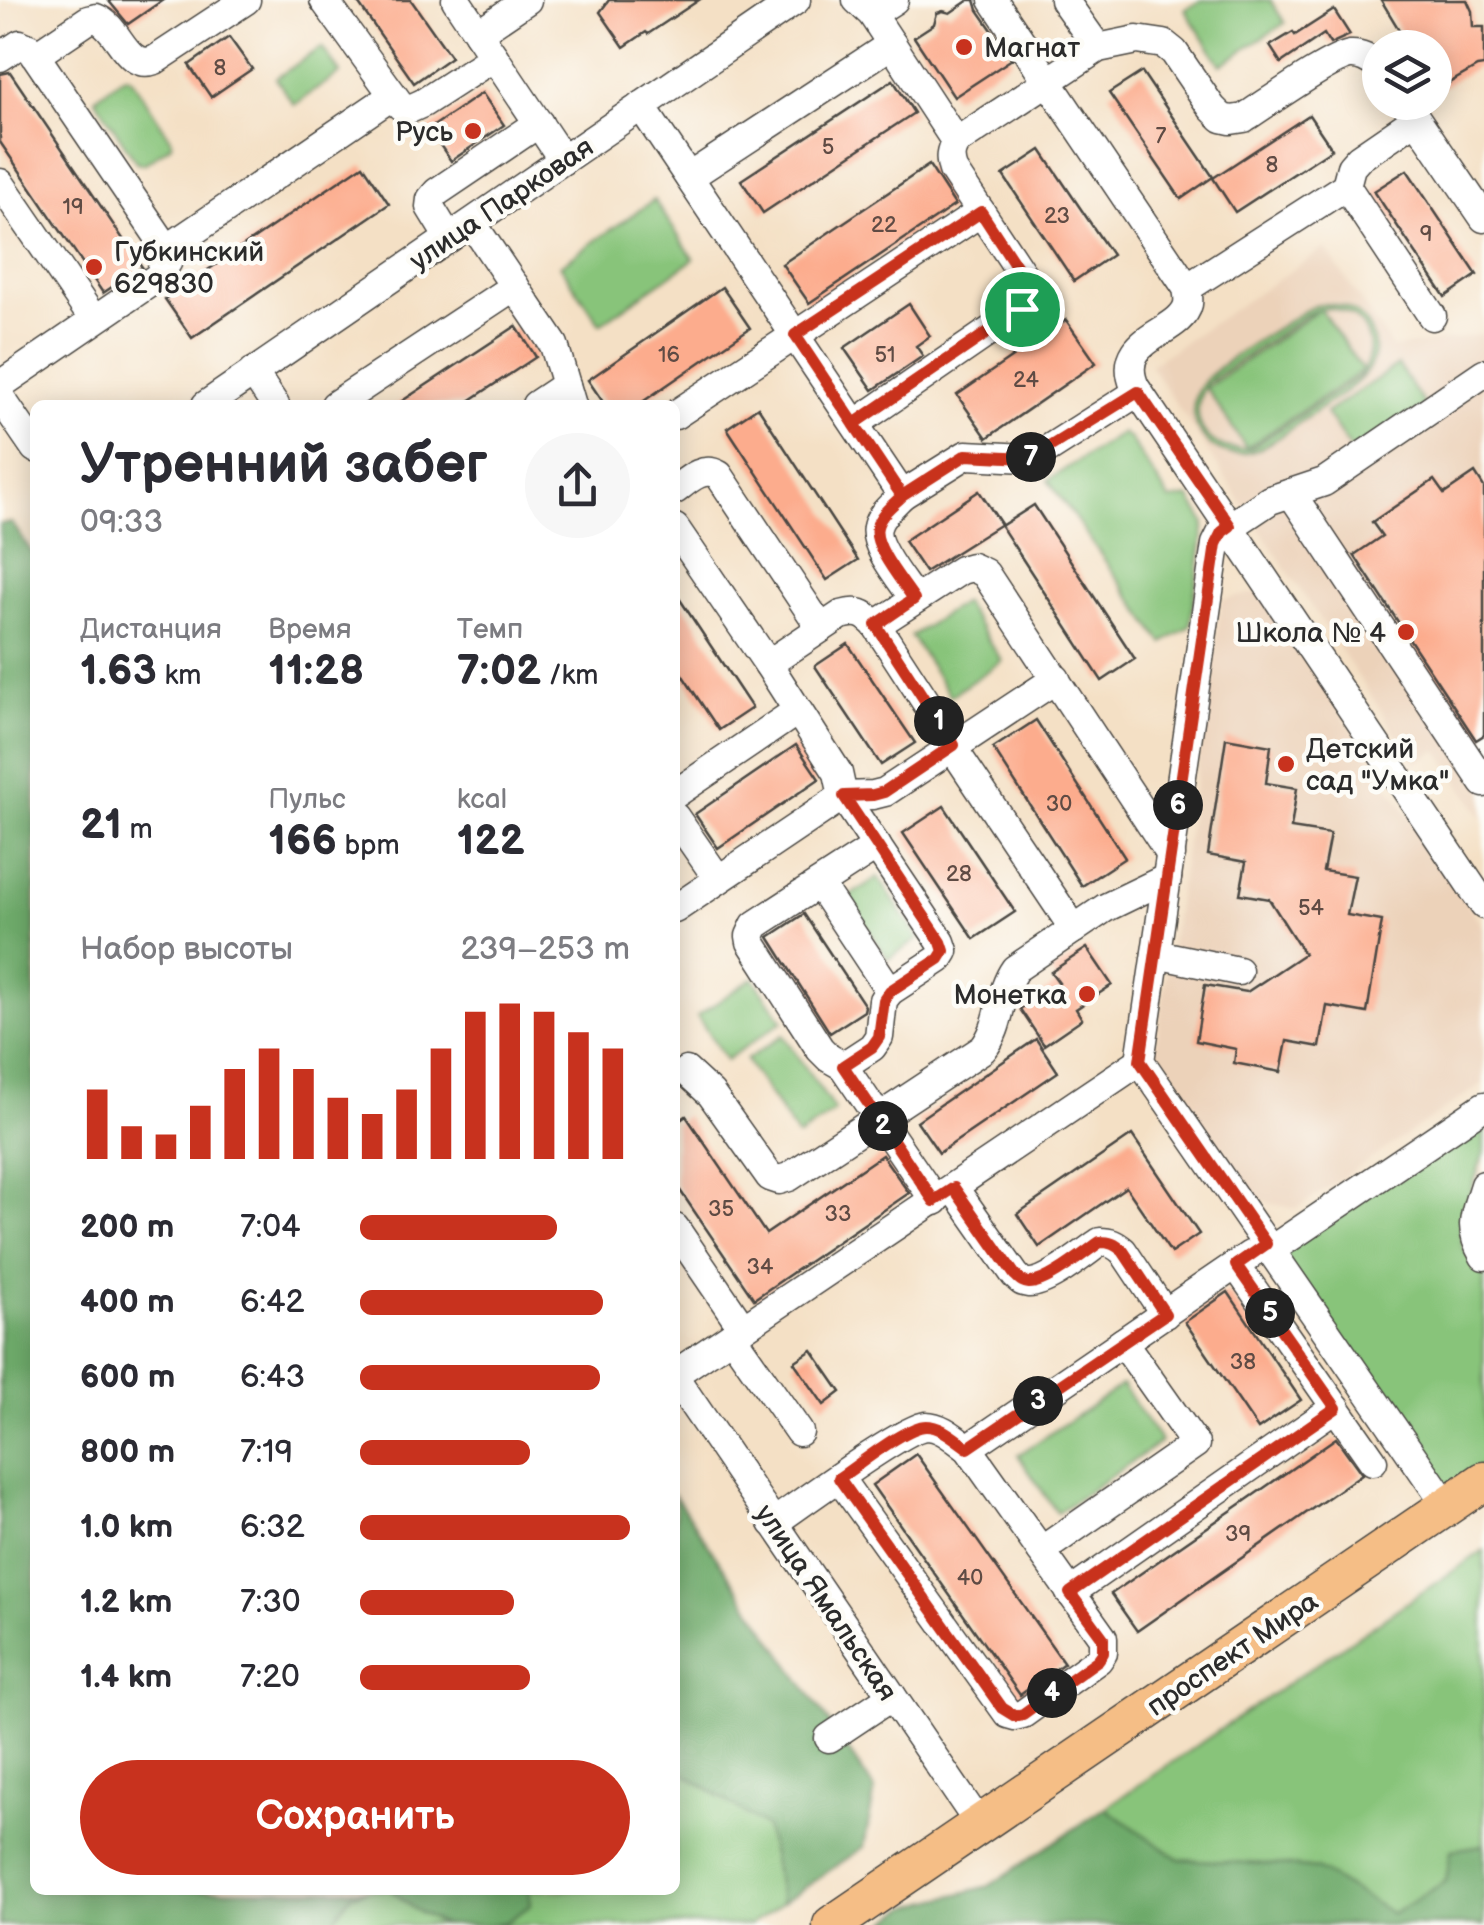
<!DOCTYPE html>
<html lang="ru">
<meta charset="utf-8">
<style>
body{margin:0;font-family:"Balsamiq Sans",sans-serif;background:#f7f7f7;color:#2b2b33;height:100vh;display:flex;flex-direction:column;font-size:38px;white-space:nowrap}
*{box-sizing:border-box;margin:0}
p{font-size:32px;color:#7c7c81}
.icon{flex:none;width:55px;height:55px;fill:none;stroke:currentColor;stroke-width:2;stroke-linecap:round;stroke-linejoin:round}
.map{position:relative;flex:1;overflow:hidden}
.side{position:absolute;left:30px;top:400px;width:650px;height:1495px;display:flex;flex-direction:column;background:#fff;border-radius:15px;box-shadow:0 5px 25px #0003}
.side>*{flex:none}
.tools{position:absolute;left:1362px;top:30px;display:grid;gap:20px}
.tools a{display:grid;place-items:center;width:90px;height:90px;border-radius:50%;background:#fff;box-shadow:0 5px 25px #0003;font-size:50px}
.pin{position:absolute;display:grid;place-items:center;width:85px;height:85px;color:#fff;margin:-42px;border:5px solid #fff;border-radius:50%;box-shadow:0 2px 10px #0007}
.km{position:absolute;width:50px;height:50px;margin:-25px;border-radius:50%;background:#222;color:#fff;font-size:28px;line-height:50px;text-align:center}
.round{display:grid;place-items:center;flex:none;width:105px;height:105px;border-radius:52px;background:#f7f7f7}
.summary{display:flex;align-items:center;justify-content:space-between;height:170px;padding:0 50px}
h1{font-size:55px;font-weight:700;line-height:75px}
.stats{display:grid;grid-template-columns:repeat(3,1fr);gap:15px;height:170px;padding:10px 50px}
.stats div{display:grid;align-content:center}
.stats b{font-size:42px;font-weight:700}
.stats small{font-size:28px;font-weight:400}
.stats p{font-size:28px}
.chart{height:280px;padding:20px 50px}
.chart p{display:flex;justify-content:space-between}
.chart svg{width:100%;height:180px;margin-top:10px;stroke:#c8321e;stroke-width:6}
.cta{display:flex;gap:20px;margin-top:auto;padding:20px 50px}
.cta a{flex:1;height:115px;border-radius:60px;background:#c8321e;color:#fff;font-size:40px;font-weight:700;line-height:115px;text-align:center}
ul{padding:0 50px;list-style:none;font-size:32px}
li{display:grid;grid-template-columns:160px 120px 1fr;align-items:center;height:75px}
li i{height:25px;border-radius:12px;background:#c8321e}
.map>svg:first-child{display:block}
.built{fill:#ecd2b9}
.green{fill:#88c47a;stroke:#5a7852;stroke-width:2.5;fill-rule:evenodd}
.forest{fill:#6eaa6a;stroke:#4c6a4a;stroke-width:2.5}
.building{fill:#fcac8d}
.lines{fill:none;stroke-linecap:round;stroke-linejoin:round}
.minor-casing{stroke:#494642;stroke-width:31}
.major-casing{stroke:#494642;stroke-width:41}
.minor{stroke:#fff;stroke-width:28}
.major{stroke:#f5be86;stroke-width:38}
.route-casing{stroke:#fff;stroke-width:20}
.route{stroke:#c8321e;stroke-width:12}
.poi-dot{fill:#c8321e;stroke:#fdfcf7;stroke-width:4}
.labels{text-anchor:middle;stroke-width:9;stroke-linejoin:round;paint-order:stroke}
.number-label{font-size:22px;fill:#5f4b44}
.poi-label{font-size:28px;fill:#2b2b2b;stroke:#fdfcf7;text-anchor:start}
.street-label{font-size:28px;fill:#2b2b2b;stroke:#fdfcf7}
</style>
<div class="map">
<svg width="1484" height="1925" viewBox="0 0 1484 1925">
<rect width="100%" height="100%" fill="#fdfcf7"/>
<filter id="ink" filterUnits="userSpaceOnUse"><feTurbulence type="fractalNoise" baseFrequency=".01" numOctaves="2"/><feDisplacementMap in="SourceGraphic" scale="20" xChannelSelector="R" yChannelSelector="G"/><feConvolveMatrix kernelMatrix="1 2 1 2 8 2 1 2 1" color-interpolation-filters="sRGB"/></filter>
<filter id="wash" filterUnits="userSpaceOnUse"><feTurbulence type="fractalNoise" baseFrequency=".0048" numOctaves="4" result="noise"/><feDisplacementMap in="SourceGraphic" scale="40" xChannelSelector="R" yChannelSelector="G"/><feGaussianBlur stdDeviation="2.25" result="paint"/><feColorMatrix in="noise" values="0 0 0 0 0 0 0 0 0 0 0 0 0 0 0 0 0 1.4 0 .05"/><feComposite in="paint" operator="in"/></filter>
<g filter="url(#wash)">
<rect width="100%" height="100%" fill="#f4e0c5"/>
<g class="built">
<polygon points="1325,248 1393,348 1484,334 1484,820 1438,750 1416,763 1150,365"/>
<polygon points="1259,592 1484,928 1484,1083 1296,1209 1251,1199 1154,1059 1222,600"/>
</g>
<g class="green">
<polygon points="1201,0 1270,0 1285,23 1221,65 1185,10"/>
<polygon points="322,47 340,73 294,105 276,78"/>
<polygon points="128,76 132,79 172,141 170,146 144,164 136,162 95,98 123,77"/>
<polygon points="654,200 694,259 600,324 560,265"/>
<path d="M1326 304C1345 305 1361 311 1370 330 1387 368 1351 388 1324 406 1307 418 1290 429 1273 441 1262 448 1251 454 1238 454 1204 455 1183 417 1199 388 1209 368 1281 326 1304 311L1314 306ZM1326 308C1361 310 1380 339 1363 371L1321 310ZM1320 309 1206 388 1246 448 1362 371 1360 376 1251 448C1209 456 1183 419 1207 383L1306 315Z"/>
<polygon points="1398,365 1425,406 1354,454 1326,413"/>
<polygon points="1122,433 1130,439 1170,500 1189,497 1205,523 1190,626 1163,643 1048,480"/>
<polygon points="963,602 1002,661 950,696 911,636"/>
<polygon points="878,877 919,939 888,959 848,897"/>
<polygon points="753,978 783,1021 726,1060 697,1016"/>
<polygon points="783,1035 835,1111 798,1137 746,1060"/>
<polygon points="1484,1106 1484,1152 1461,1222 1461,1234 1463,1247 1484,1277 1484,1465 1439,1494 1271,1250"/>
<polygon points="1122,1385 1161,1442 1057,1513 1018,1455"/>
<polygon points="1484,1550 1484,1845 1452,1850 1446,1881 1393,1915 1317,1869 1281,1865 1179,1859 1105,1808"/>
<polygon points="675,1767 766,1827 782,1903 750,1925 488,1925 506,1922 531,1905 529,1890 675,1890"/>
<polygon points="368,1890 390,1890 420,1913 444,1925 330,1925 351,1895"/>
</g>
<g class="forest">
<polygon points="12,523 35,557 35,1890 368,1890 351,1895 330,1925 0,1925 0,524"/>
<polygon points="675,1496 875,1790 864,1847 782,1903 766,1827 675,1767"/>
<polygon points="1105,1808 1179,1859 1282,1865 1317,1869 1393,1914 1446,1881 1451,1850 1484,1845 1484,1925 882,1925 908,1907 989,1886"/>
<polygon points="390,1890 529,1890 531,1905 506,1922 488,1925 444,1925 420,1913"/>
</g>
<g id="blocks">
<g class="building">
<polygon points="108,0 163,0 128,24"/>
<polygon points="356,0 411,0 451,57 414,83"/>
<polygon points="609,0 699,0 648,34 646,32 624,47 600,12"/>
<polygon points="969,0 975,0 978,10 1012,59 954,97 914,37 934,24 937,13 943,11 950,13"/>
<polygon points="1381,0 1467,0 1472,11 1473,27 1484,27 1484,66 1477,67 1435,91 1435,48 1410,48"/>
<polygon points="1334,10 1350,35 1330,44 1324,34 1281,63 1270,46 1293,32 1295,35"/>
<polygon points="229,37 252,69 211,97 189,65"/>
<polygon points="10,72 142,267 103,293 0,142 0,74"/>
<polygon points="1142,72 1213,177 1181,199 1109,93"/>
<polygon points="893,80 914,113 763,213 741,180"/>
<polygon points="482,93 504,125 451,161 429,129"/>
<polygon points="1309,115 1332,149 1235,212 1213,178"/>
<polygon points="1041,150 1112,255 1074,281 1003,175"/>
<polygon points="363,165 389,204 192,338 165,299"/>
<polygon points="929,165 955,205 809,303 782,264"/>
<polygon points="1407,170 1477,275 1445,297 1374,191"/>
<polygon points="722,287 750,328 638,405 605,405 588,380"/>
<polygon points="909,304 930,336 916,346 923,356 873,390 844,348"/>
<polygon points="1066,320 1096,363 987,438 957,395"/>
<polygon points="516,326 536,357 463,405 396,405"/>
<polygon points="758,407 858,560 827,580 727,428"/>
<polygon points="1475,473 1484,487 1484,735 1476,740 1354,555 1382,536 1372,522 1434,480 1444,494"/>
<polygon points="979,491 1001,524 925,572 904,541"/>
<polygon points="1034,505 1135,659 1102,681 1001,526"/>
<polygon points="675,592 752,708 719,730 675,664"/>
<polygon points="848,644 915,743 881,765 815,666"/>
<polygon points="1036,720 1125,858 1082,886 993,748"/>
<polygon points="1226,738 1271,746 1266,783 1297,788 1291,828 1330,834 1323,871 1355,876 1347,915 1382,921 1367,1013 1327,1006 1320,1047 1287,1041 1281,1072 1234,1063 1236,1049 1196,1041 1205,985 1247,992 1304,954 1269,899 1240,894 1246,862 1208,855"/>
<polygon points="796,745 819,779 718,848 695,814"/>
<polygon points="944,806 1015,912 974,939 903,833"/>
<polygon points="804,914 865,1006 864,1011 830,1033 769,937"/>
<polygon points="1087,948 1112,985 1076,1009 1082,1019 1044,1045 1020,1009 1059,983 1051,972"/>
<polygon points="1036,1039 1058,1072 939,1153 917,1121"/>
<polygon points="686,1116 766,1234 882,1155 909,1193 754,1299 675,1183 675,1124"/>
<polygon points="1132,1135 1199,1234 1171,1253 1126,1187 1039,1247 1017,1214"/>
<polygon points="1228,1292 1301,1400 1258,1429 1185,1322"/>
<polygon points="812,1350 841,1392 824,1405 794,1362"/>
<polygon points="1336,1438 1362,1474 1137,1631 1111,1594"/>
<polygon points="916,1454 1064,1663 1020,1695 872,1485"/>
</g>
</g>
</g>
<g filter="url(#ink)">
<use href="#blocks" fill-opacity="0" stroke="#494642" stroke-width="2.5"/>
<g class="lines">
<defs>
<g id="minor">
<polyline points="324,0 401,106 412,108 423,103 494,57"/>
<polyline points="456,0 563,160"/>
<path d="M993 0 1187 288C1188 294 1189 298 1188 304 1181 335 1113 336 1135 387L1484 905"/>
<polyline points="1064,0 1098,48"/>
<polyline points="872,14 894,0"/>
<polyline points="478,33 527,0"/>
<path d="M36 55 88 20 96 18C120 27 125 71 155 60L246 0"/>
<polyline points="0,57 20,44 31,49 167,249 392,96"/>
<polyline points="1405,102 1484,218"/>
<path d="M641 106 902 495C893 505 880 514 877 527 872 546 904 583 914 599"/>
<path d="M956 142 1098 48 1137 40 1164 44 1174 52 1212 108 1222 118 1231 120 1244 118C1265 105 1330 58 1350 55 1362 54 1371 61 1380 67"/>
<polyline points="689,177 892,44"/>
<polyline points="0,183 94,320"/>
<polyline points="1346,186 1432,316"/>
<polyline points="472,223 554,345 572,405"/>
<polyline points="449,238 430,207 431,199 437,192 539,123"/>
<polyline points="1187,288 1346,186 1351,167 1359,158 1416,119"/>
<polyline points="253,372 275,405"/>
<polyline points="0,385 158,277 168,261 167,249"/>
<polyline points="0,397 35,448"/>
<polyline points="206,405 796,0"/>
<polyline points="335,405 515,286"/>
<polyline points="536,405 566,385"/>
<polyline points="675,415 981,212"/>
<path d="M855 424 1022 309 1030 297 1028 283 953 170C949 158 950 152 956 142L872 14 857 0"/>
<path d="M675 490C688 480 703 465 719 475L821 628"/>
<polyline points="1291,493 1484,783"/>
<polyline points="902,495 966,455 1027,458 1039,455 1138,392"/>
<polyline points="675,528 768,664 838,773 843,796 941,942 944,951 939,959 890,991 883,1000 879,1037 872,1047 843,1066"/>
<polyline points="876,625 954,745"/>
<path d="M768 664 841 615C858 610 864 613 876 625L961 570 972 567 985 573 1171 855"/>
<polyline points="952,747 1074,929"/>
<polyline points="675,794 797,711"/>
<polyline points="675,817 718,879"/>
<polyline points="877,846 755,925 750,936 751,942 820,1049 829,1058 843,1066 935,1201"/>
<polyline points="819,884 890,991"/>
<polyline points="675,909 843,796 873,795 885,792 1056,679"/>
<polyline points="1156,954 1238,971"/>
<path d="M686 1071 711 1094 770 1177 779 1180 789 1177 983 1049C1002 1026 998 993 1015 969L1105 908 1167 878"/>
<path d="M1484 1185C1475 1214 1467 1228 1484 1256"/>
<path d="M954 1188 1015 1275C1021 1281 1021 1282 1029 1283 1047 1284 1084 1253 1100 1242 1110 1242 1115 1244 1123 1251L1165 1314"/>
<polyline points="675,1228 743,1328"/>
<polyline points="1271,1250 1484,1106"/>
<polyline points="1236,1265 1373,1461"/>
<polyline points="732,1336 799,1432"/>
<polyline points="1123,1342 1250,1255"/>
<polyline points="675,1374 1140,1061"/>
<polyline points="675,1378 980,1825"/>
<polyline points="968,1448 1123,1342 1195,1444 1041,1551"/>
<polyline points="1447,1506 1140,1061 1216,544 1222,532 1270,500 1324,482 1484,373"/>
<path d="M773 1523C798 1506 905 1427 926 1426 942 1426 955 1439 968 1448L1103 1638V1653L1098 1660 1023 1714 1015 1716 1008 1714 839 1478"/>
<polyline points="1070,1593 1336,1407"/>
<polyline points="829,1738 892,1696"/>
</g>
<polyline id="major" points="832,1925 1484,1481"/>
</defs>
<use href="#minor" class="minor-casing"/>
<use href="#major" class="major-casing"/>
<use href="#minor" class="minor"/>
<use href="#major" class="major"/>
</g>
</g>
<g class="lines" filter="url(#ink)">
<defs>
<path id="route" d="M1022 309 854 424 902 496C893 505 880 514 877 527 872 546 904 583 914 599L876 625 954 745 884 792 873 795 844 796 941 942 944 951 939 959 890 991 884 1000 879 1037 872 1047 843 1066 934 1201 954 1188 1015 1275C1021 1280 1021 1282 1029 1283 1046 1284 1084 1253 1100 1242 1110 1242 1115 1244 1123 1251L1165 1314 968 1448C956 1440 942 1426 926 1426 906 1426 858 1466 839 1478L1002 1708 1015 1716 1023 1714 1098 1660 1103 1653V1638L1070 1593 1336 1408 1236 1265 1266 1244 1140 1061 1216 544 1222 532 1230 526 1138 392 1038 454 1027 458 966 455 902 496 795 335 981 212 1028 284 1030 297 1022 309"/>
</defs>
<use href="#route" class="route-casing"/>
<use href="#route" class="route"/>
</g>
<g class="poi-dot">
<circle cx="964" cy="47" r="10"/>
<circle cx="473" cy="131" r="10"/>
<circle cx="94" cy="267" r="10"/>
<circle cx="1406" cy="632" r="10"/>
<circle cx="1286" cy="764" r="10"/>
<circle cx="1087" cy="994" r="10"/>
</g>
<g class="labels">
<g class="number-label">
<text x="220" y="75">8</text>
<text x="1161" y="143">7</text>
<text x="828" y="154">5</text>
<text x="1272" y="172">8</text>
<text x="73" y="214">19</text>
<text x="1057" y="223">23</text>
<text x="884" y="232">22</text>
<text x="1426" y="241">9</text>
<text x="669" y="362">16</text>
<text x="885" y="362">51</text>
<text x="1026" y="387">24</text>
<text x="1059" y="811">30</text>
<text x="959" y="881">28</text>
<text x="1311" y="915">54</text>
<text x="721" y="1216">35</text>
<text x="838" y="1221">33</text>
<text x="760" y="1274">34</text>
<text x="1243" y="1369">38</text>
<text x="1238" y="1541">39</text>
<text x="970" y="1585">40</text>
</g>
<g class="poi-label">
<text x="984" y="57">Магнат</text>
<text x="453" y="141" text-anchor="end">Русь</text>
<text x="114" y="261">Губкинский<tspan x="114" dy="32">629830</tspan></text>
<text x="1386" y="642" text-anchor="end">Школа № 4</text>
<text x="1306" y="758">Детский<tspan x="1306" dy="32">сад "Умка"</tspan></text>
<text x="1067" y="1004" text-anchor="end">Монетка</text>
</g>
<g class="street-label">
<text transform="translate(501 203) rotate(-34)" y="10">улица Парковая</text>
<text transform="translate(827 1602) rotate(56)" y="10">улица Ямальская</text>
<text transform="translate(1232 1653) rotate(-34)" y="10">проспект Мира</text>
</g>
</g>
</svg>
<div class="tools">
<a><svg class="icon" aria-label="layers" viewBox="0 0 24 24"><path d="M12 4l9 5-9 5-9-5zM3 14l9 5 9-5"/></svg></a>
</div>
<div class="pin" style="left:1022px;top:309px;background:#1e9e55"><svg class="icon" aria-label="arrive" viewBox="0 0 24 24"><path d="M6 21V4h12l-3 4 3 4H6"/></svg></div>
<b class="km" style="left:939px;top:721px">1</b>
<b class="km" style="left:883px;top:1126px">2</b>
<b class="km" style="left:1038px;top:1401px">3</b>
<b class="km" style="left:1052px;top:1693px">4</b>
<b class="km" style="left:1270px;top:1313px">5</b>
<b class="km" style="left:1178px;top:805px">6</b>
<b class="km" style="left:1031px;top:457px">7</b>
<section class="side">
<div class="summary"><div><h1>Утренний забег</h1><p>09:33</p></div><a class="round"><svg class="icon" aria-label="share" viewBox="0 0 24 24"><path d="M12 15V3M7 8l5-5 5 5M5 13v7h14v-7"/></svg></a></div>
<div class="stats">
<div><p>Дистанция</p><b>1.63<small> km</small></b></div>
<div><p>Время</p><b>11:28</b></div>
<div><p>Темп</p><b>7:02<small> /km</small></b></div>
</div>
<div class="stats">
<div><b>21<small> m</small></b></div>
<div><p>Пульс</p><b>166<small> bpm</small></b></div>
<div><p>kcal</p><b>122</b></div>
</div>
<div class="chart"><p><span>Набор высоты</span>239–253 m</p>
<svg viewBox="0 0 160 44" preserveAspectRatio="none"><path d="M5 44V27M15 44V36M25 44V38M35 44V31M45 44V22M55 44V17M65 44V22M75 44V29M85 44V33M95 44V27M105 44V17M115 44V8M125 44V6M135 44V8M145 44V13M155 44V17"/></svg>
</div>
<ul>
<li><b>200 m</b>7:04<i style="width:73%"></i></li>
<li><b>400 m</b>6:42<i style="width:90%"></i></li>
<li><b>600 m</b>6:43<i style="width:89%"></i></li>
<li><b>800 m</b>7:19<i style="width:63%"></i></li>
<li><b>1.0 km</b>6:32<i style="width:100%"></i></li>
<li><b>1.2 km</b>7:30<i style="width:57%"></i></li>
<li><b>1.4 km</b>7:20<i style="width:63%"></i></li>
</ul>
<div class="cta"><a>Сохранить</a></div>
</section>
</div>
